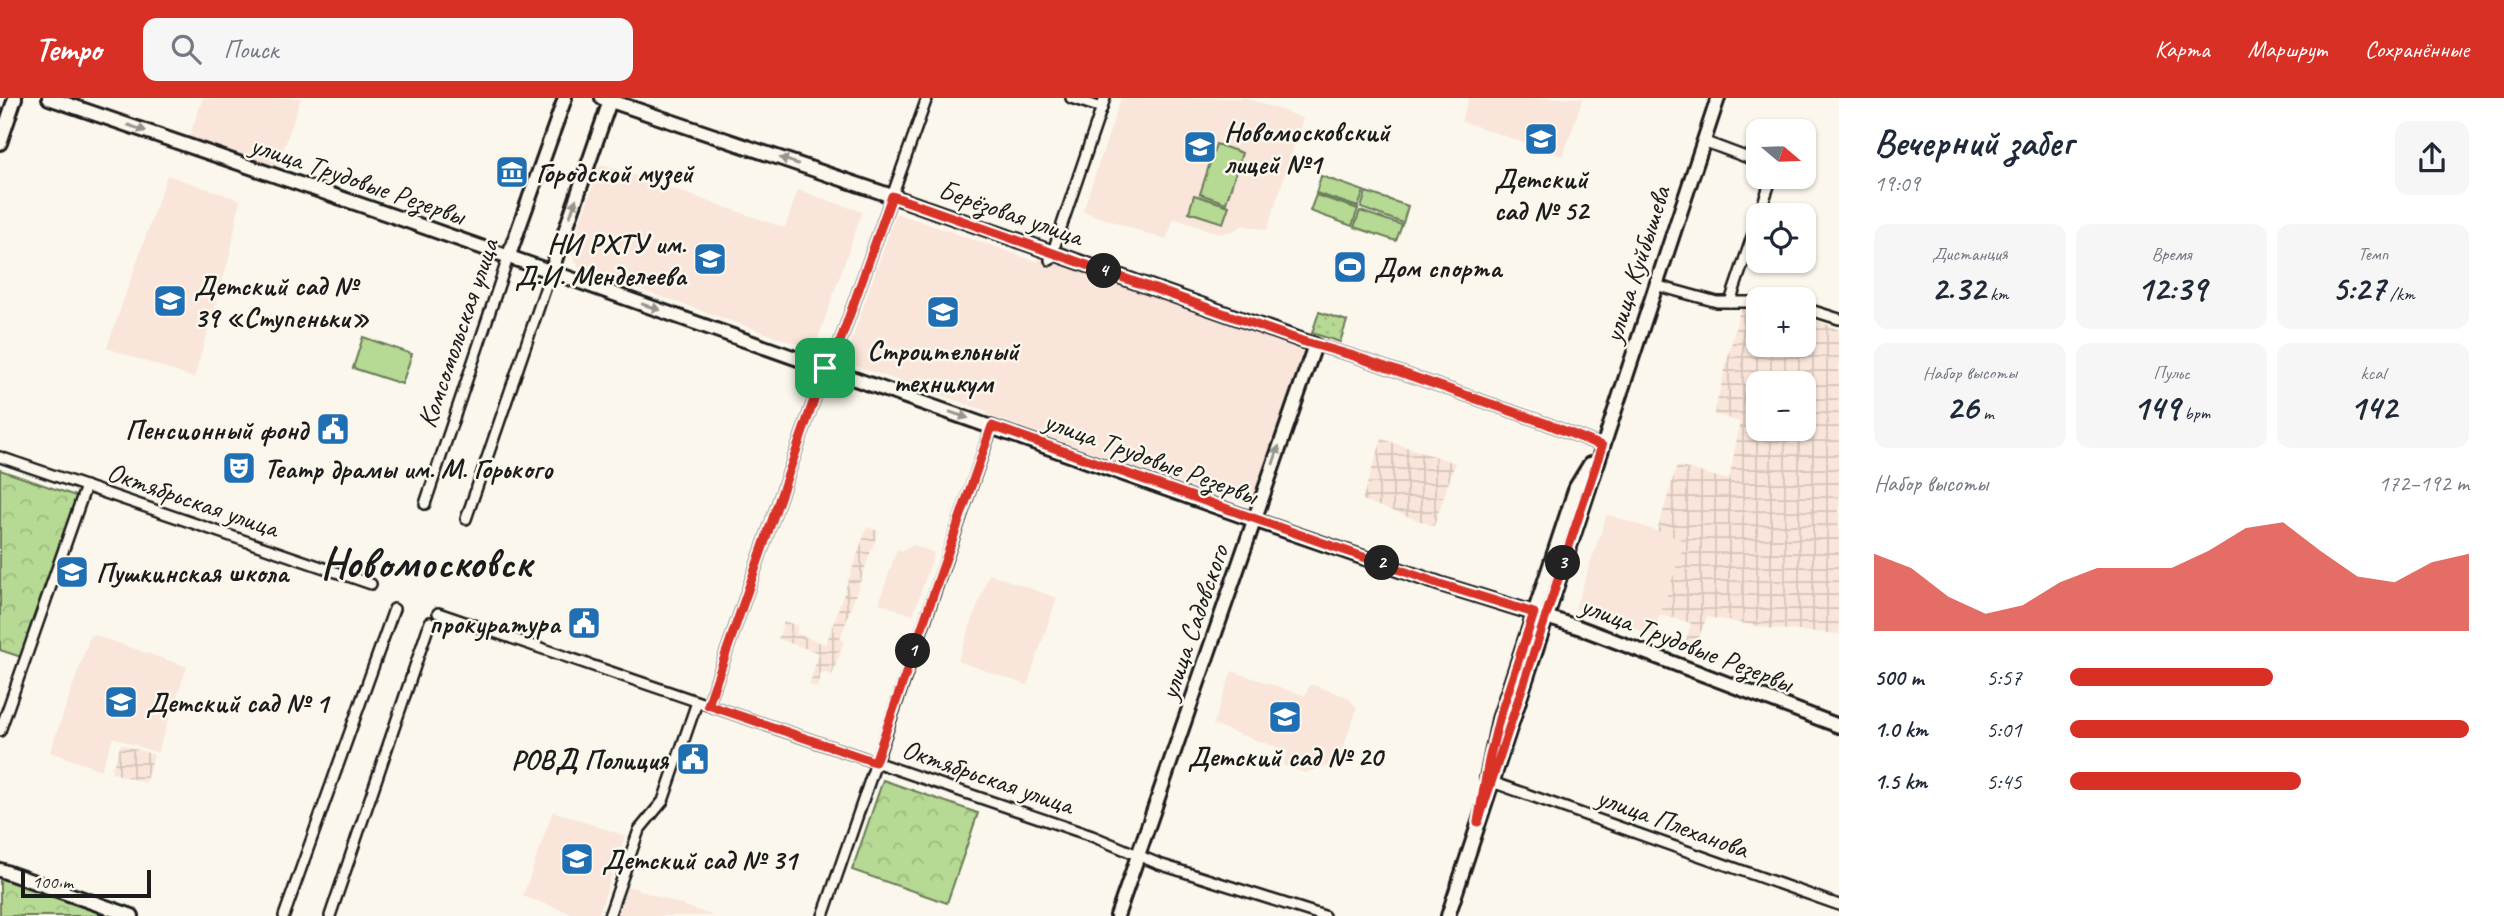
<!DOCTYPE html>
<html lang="ru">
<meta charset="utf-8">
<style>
body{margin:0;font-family:Caveat,sans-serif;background:#f6f6f7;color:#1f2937;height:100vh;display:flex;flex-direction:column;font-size:26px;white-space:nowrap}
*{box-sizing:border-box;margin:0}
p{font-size:23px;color:#747a83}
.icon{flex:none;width:38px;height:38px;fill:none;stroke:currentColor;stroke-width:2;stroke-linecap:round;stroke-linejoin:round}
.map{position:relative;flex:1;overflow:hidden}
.drawer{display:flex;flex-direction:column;background:#fff;width:665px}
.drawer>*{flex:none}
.needle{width:46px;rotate:109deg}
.tools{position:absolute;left:1746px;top:21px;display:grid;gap:14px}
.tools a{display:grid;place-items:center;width:70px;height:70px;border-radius:14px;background:#fff;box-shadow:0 2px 5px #0004;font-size:35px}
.scale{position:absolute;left:21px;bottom:18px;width:130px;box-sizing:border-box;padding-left:7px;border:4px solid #1c1c1c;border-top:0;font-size:19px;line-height:24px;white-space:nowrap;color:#1c1c1c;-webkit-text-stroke:5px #fbf7ec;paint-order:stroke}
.pin{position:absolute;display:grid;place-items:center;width:60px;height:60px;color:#fff;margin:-30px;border-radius:14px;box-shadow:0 4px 10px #0006}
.km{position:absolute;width:35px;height:35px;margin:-18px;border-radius:50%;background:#222;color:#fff;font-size:19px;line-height:35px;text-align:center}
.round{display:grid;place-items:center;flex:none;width:74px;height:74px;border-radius:14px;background:#f6f6f7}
.overview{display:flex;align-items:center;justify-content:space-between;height:119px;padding:0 35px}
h1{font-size:38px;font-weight:600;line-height:52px}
.metrics{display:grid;grid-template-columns:repeat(3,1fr);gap:10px;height:119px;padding:7px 35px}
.metrics div{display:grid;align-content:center;border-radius:14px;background:#f6f6f7;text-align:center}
.metrics b{font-size:35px;font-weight:600}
.metrics small{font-size:19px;font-weight:400}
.metrics p{font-size:19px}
.chart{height:196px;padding:14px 35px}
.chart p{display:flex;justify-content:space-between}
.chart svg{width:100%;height:126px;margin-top:7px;fill:#d93025;opacity:.7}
ul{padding:0 35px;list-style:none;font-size:23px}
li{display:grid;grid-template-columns:112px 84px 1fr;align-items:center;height:52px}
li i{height:18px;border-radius:9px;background:#d93025}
header{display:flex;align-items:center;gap:42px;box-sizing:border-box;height:98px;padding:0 35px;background:#d93025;color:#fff}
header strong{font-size:33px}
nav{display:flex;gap:38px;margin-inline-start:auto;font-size:24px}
.search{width:490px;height:63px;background:#f6f6f7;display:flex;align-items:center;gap:18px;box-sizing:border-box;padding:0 24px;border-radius:14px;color:#747a83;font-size:26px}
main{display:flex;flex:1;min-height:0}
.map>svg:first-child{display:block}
.built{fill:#f9e5d9}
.industrial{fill:url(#industrial-grid);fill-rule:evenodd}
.grass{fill:url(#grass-dots);stroke:#697a58;stroke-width:2}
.park{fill:url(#park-crowns);stroke:#697a58;stroke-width:2}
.pitch{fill:#b6d994;stroke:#697a58;stroke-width:2}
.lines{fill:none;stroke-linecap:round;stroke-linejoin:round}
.street-casing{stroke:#1c1c1c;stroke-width:14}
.secondary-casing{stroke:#1c1c1c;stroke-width:18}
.street{stroke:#fbf7ec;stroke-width:9}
.secondary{stroke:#fbf7ec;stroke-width:12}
.oneway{fill:#97948e}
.route-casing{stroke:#fff;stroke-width:14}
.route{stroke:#d93025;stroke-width:9}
.labels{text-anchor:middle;stroke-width:5;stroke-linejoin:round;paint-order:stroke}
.poi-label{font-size:28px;font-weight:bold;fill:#1c1c1c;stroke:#fbf7ec;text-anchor:start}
.street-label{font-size:28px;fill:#1c1c1c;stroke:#fbf7ec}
.town-label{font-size:42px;font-weight:bold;fill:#1c1c1c;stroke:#fbf7ec}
</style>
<header>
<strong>Tempo</strong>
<div class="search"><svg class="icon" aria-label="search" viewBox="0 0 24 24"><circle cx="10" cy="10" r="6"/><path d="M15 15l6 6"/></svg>Поиск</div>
<nav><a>Карта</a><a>Маршрут</a><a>Сохранённые</a></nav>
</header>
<main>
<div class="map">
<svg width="1839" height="818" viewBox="0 0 1839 818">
<defs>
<pattern id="industrial-grid" width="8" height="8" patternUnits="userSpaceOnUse" patternTransform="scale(1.75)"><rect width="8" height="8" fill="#f9e5d9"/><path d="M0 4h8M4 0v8" fill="none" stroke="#d5c4ba"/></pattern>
<pattern id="grass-dots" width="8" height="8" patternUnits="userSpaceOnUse" patternTransform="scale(1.75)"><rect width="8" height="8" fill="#b6d994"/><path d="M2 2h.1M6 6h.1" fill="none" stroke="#9cba7f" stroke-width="1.8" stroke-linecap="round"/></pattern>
<pattern id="park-crowns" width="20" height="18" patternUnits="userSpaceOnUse" patternTransform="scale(1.75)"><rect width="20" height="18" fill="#b6d994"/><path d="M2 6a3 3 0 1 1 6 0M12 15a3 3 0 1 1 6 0" fill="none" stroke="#9cba7f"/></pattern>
</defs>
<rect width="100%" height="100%" fill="#fbf7ec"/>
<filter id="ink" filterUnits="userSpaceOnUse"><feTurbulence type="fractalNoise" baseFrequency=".0143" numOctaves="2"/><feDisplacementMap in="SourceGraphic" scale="14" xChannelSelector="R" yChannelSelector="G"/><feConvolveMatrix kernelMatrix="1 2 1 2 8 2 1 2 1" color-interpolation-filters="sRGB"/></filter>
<g filter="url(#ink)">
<g class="built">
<polygon points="203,0 301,0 276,73 188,43"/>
<polygon points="1121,0 1246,0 1303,20 1267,132 1244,127 1233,133 1220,136 1174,120 1166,142 1083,113"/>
<polygon points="1469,0 1583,0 1563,58 1461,23"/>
<polygon points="601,66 785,130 798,92 862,114 814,252 579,170 570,152"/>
<polygon points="167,77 240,102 230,156 194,280 107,250"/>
<polygon points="896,115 1038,164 1040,158 1305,251 1251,406 1169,381 987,317 987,313 844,264"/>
<polygon points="1607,416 1685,443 1653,537 1575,511"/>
<polygon points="913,447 934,455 913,517 879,505 897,451 902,453"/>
<polygon points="989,476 1057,500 1027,587 958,563"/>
<polygon points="91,536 187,569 157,655 113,639 101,672 50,654"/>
<polygon points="1232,573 1305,598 1310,586 1347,599 1357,610 1338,665 1304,675 1283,667 1288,653 1213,627"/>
<polygon points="553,713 625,738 598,818 579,818 523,798"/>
<polygon points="627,788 711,817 711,818 617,818"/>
</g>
<g class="industrial">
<path d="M1741 207 1759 208V247H1804V216L1839 232V536L1774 531 1707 519 1694 550 1685 547 1691 525 1660 517 1685 443 1657 433 1677 368 1729 382 1740 324 1714 316ZM1759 285H1804V331H1759Z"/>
<polygon points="1382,341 1455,365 1434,428 1362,402"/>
<polygon points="867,429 878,433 840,541 844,543 832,577 822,574 817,590 809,587 819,555 778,541 784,523 798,528 796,536 826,546"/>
<polygon points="121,646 154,657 145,685 111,674"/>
</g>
<polygon class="grass" points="1319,214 1347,223 1340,244 1312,235"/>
<g class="park">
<polygon points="0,372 79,399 24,560 0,552"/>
<polygon points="883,682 978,715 947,805 852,772"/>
<polygon points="0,779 111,818 0,818"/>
</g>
<g class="pitch">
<polygon points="1216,46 1242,55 1226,105 1200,96"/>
<polygon points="1321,78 1364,93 1358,109 1316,95"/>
<polygon points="1366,94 1408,108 1403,125 1361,110"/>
<polygon points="1194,97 1229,108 1223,125 1189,114"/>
<polygon points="1316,97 1358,111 1352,128 1310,113"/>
<polygon points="1360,113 1402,127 1396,143 1354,129"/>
<polygon points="363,239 412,256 402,286 353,270"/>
</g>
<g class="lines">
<defs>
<g id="street">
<polyline points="1071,0 1102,10"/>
<polyline points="1703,43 1759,64"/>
<polyline points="1759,117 1772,79"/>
<polyline points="1050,162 1105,0"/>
<polyline points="1655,187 1717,204 1759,204"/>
<polyline points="1730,204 1759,118"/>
<polyline points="1804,210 1839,221"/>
<polyline points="1315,247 1354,258 1545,325 1602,348"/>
<polyline points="830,272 927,0"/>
<polyline points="0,359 371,486"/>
<polyline points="425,406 508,160"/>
<polyline points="466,421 551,174"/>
<polyline points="438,515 1092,738 1159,766 1324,818"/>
<polyline points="708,607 825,270"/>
<polyline points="0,633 86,388"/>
<polyline points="1492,684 1839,807"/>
<polyline points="284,818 394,511"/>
<polyline points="330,818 430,524"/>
<polyline points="609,818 639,732 663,703 697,604"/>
<polyline points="823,818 992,329"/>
</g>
<g id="secondary">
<polyline points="49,0 396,119 1254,422 1440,486 1578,529 1839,628"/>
<polyline points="602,0 892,98 1315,247 1117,818"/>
<polyline points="0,45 15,0"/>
<polyline points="508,160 565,0"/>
<polyline points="551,174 611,0"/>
<polyline points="1487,680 1499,621 1576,389 1590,366"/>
<polyline points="0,772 132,818"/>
<polyline points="1448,818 1718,0"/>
</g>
</defs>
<use href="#street" class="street-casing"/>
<use href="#secondary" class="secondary-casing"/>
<use href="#street" class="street"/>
<use href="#secondary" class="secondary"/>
</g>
<defs><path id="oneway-solid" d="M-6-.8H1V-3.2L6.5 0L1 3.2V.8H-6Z" transform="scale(1.75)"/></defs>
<g class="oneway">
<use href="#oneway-solid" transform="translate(137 30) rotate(19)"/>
<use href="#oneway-solid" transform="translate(789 63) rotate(-161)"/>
<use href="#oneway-solid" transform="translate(573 110) rotate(-71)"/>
<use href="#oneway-solid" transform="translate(651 209) rotate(19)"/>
<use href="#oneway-solid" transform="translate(959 317) rotate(19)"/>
<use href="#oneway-solid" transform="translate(1276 357) rotate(-72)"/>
</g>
</g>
<g class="lines" filter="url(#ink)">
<defs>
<polygon id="route" points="892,98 1302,243 1354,258 1545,325 1602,348 1478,724 1489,662 1499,621 1534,515 1440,486 992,328 875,664 708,607 825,270 830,272"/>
</defs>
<use href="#route" class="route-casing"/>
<use href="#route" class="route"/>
</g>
<defs>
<symbol id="school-square" viewBox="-11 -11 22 22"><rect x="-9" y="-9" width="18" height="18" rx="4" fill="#1f6fb2" stroke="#fbf7ec"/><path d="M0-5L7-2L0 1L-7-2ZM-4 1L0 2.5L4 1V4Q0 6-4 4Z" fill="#fff"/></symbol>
<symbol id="museum-square" viewBox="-11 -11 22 22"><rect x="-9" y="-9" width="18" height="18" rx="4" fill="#1f6fb2" stroke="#fbf7ec"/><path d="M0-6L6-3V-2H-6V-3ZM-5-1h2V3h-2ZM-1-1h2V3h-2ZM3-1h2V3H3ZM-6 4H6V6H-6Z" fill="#fff"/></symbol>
<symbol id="university-square" viewBox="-11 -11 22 22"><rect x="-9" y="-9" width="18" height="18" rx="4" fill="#1f6fb2" stroke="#fbf7ec"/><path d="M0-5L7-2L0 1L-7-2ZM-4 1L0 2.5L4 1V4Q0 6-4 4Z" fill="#fff"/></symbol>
<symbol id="stadium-square" viewBox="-11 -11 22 22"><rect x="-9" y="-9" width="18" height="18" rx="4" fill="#1f6fb2" stroke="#fbf7ec"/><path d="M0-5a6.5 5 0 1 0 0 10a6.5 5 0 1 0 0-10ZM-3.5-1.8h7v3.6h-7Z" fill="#fff"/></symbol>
<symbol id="civic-square" viewBox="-11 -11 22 22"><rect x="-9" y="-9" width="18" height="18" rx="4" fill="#1f6fb2" stroke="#fbf7ec"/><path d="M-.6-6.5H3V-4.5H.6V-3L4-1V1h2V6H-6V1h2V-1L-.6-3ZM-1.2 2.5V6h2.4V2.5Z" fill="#fff"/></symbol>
<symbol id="theatre-square" viewBox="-11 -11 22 22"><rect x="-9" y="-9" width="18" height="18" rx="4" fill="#1f6fb2" stroke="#fbf7ec"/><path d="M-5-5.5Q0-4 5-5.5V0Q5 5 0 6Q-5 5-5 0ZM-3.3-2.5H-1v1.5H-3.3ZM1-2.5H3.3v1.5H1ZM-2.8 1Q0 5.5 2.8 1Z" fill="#fff"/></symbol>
</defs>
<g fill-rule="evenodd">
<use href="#school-square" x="1522" y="22" width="38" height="38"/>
<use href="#school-square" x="1181" y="30" width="38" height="38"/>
<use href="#museum-square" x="493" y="55" width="38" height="38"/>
<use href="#university-square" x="691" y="142" width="38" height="38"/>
<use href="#stadium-square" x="1331" y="150" width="38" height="38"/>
<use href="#school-square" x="151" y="184" width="38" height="38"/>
<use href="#university-square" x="924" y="195" width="38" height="38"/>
<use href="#civic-square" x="314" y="312" width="38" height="38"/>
<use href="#theatre-square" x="220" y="351" width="38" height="38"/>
<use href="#school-square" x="53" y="455" width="38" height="38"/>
<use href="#civic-square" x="565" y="506" width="38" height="38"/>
<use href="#school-square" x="102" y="585" width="38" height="38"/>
<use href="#school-square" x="1266" y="600" width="38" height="38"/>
<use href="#civic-square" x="674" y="642" width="38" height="38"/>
<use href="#school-square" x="558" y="742" width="38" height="38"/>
</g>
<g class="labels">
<g class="poi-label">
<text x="1224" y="43">Новомосковский<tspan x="1224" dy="32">лицей №1</tspan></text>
<text x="536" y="84">Городской музей</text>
<text x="1541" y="90" text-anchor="middle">Детский<tspan x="1541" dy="32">сад № 52</tspan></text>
<text x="686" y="155" text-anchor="end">НИ РХТУ им.<tspan x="686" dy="32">Д.И. Менделеева</tspan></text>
<text x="1374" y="179">Дом спорта</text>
<text x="194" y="197">Детский сад №<tspan x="194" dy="32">39 «Ступеньки»</tspan></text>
<text x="943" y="262" text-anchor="middle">Строительный<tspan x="943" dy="32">техникум</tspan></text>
<text x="308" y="341" text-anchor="end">Пенсионный фонд</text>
<text x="264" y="380">Театр драмы им. М. Горького</text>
<text x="96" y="484">Пушкинская школа</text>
<text x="560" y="535" text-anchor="end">прокуратура</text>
<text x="146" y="614">Детский сад № 1</text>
<text x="1285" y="668" text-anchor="middle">Детский сад № 20</text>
<text x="668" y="671" text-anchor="end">РОВД Полиция</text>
<text x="602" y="771">Детский сад № 31</text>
</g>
<g class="street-label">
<text transform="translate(358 81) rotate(19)" y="10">улица Трудовые Резервы</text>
<text transform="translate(1011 114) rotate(19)" y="10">Берёзовая улица</text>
<text transform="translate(1636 166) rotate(-72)" y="10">улица Куйбышева</text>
<text transform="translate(457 235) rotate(-71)" y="10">Комсомольская улица</text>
<text transform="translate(1151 359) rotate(20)" y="10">улица Трудовые Резервы</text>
<text transform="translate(193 401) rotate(19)" y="10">Октябрьская улица</text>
<text transform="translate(1193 524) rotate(-71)" y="10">улица Садовского</text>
<text transform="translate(1687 545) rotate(21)" y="10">улица Трудовые Резервы</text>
<text transform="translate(988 678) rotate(19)" y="10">Октябрьская улица</text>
<text transform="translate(1673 724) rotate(20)" y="10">улица Плеханова</text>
</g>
<g class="town-label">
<text x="426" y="479">Новомосковск</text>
</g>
</g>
</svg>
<div class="tools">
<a><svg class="needle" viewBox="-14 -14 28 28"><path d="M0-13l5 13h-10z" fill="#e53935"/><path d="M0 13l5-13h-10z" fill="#747a83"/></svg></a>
<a><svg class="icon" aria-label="locate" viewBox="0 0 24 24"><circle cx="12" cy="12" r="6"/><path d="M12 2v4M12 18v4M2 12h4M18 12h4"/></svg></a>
<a>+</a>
<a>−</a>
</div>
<div class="scale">100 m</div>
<div class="pin" style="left:825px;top:270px;background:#1e9e55"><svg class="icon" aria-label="arrive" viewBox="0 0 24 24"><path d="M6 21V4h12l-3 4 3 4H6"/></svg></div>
<b class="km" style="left:913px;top:553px">1</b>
<b class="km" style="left:1382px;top:465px">2</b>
<b class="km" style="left:1563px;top:465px">3</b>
<b class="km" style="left:1104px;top:173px">4</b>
</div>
<section class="drawer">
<div class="overview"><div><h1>Вечерний забег</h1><p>19:09</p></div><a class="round"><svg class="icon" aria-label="share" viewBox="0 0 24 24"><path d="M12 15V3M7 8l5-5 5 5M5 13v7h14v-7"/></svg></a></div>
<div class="metrics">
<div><p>Дистанция</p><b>2.32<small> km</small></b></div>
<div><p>Время</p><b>12:39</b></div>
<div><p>Темп</p><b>5:27<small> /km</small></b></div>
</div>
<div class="metrics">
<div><p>Набор высоты</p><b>26<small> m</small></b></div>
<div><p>Пульс</p><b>149<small> bpm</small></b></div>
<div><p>kcal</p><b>142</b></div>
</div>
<div class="chart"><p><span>Набор высоты</span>172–192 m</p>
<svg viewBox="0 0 160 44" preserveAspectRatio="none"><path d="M0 44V17L10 22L20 32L30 38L40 35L50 27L60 22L70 22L80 22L90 16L100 8L110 6L120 16L130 25L140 27L150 20L160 17V44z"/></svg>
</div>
<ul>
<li><b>500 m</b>5:57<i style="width:51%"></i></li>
<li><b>1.0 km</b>5:01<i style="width:100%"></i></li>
<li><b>1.5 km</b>5:45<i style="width:58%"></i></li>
</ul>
</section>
</main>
